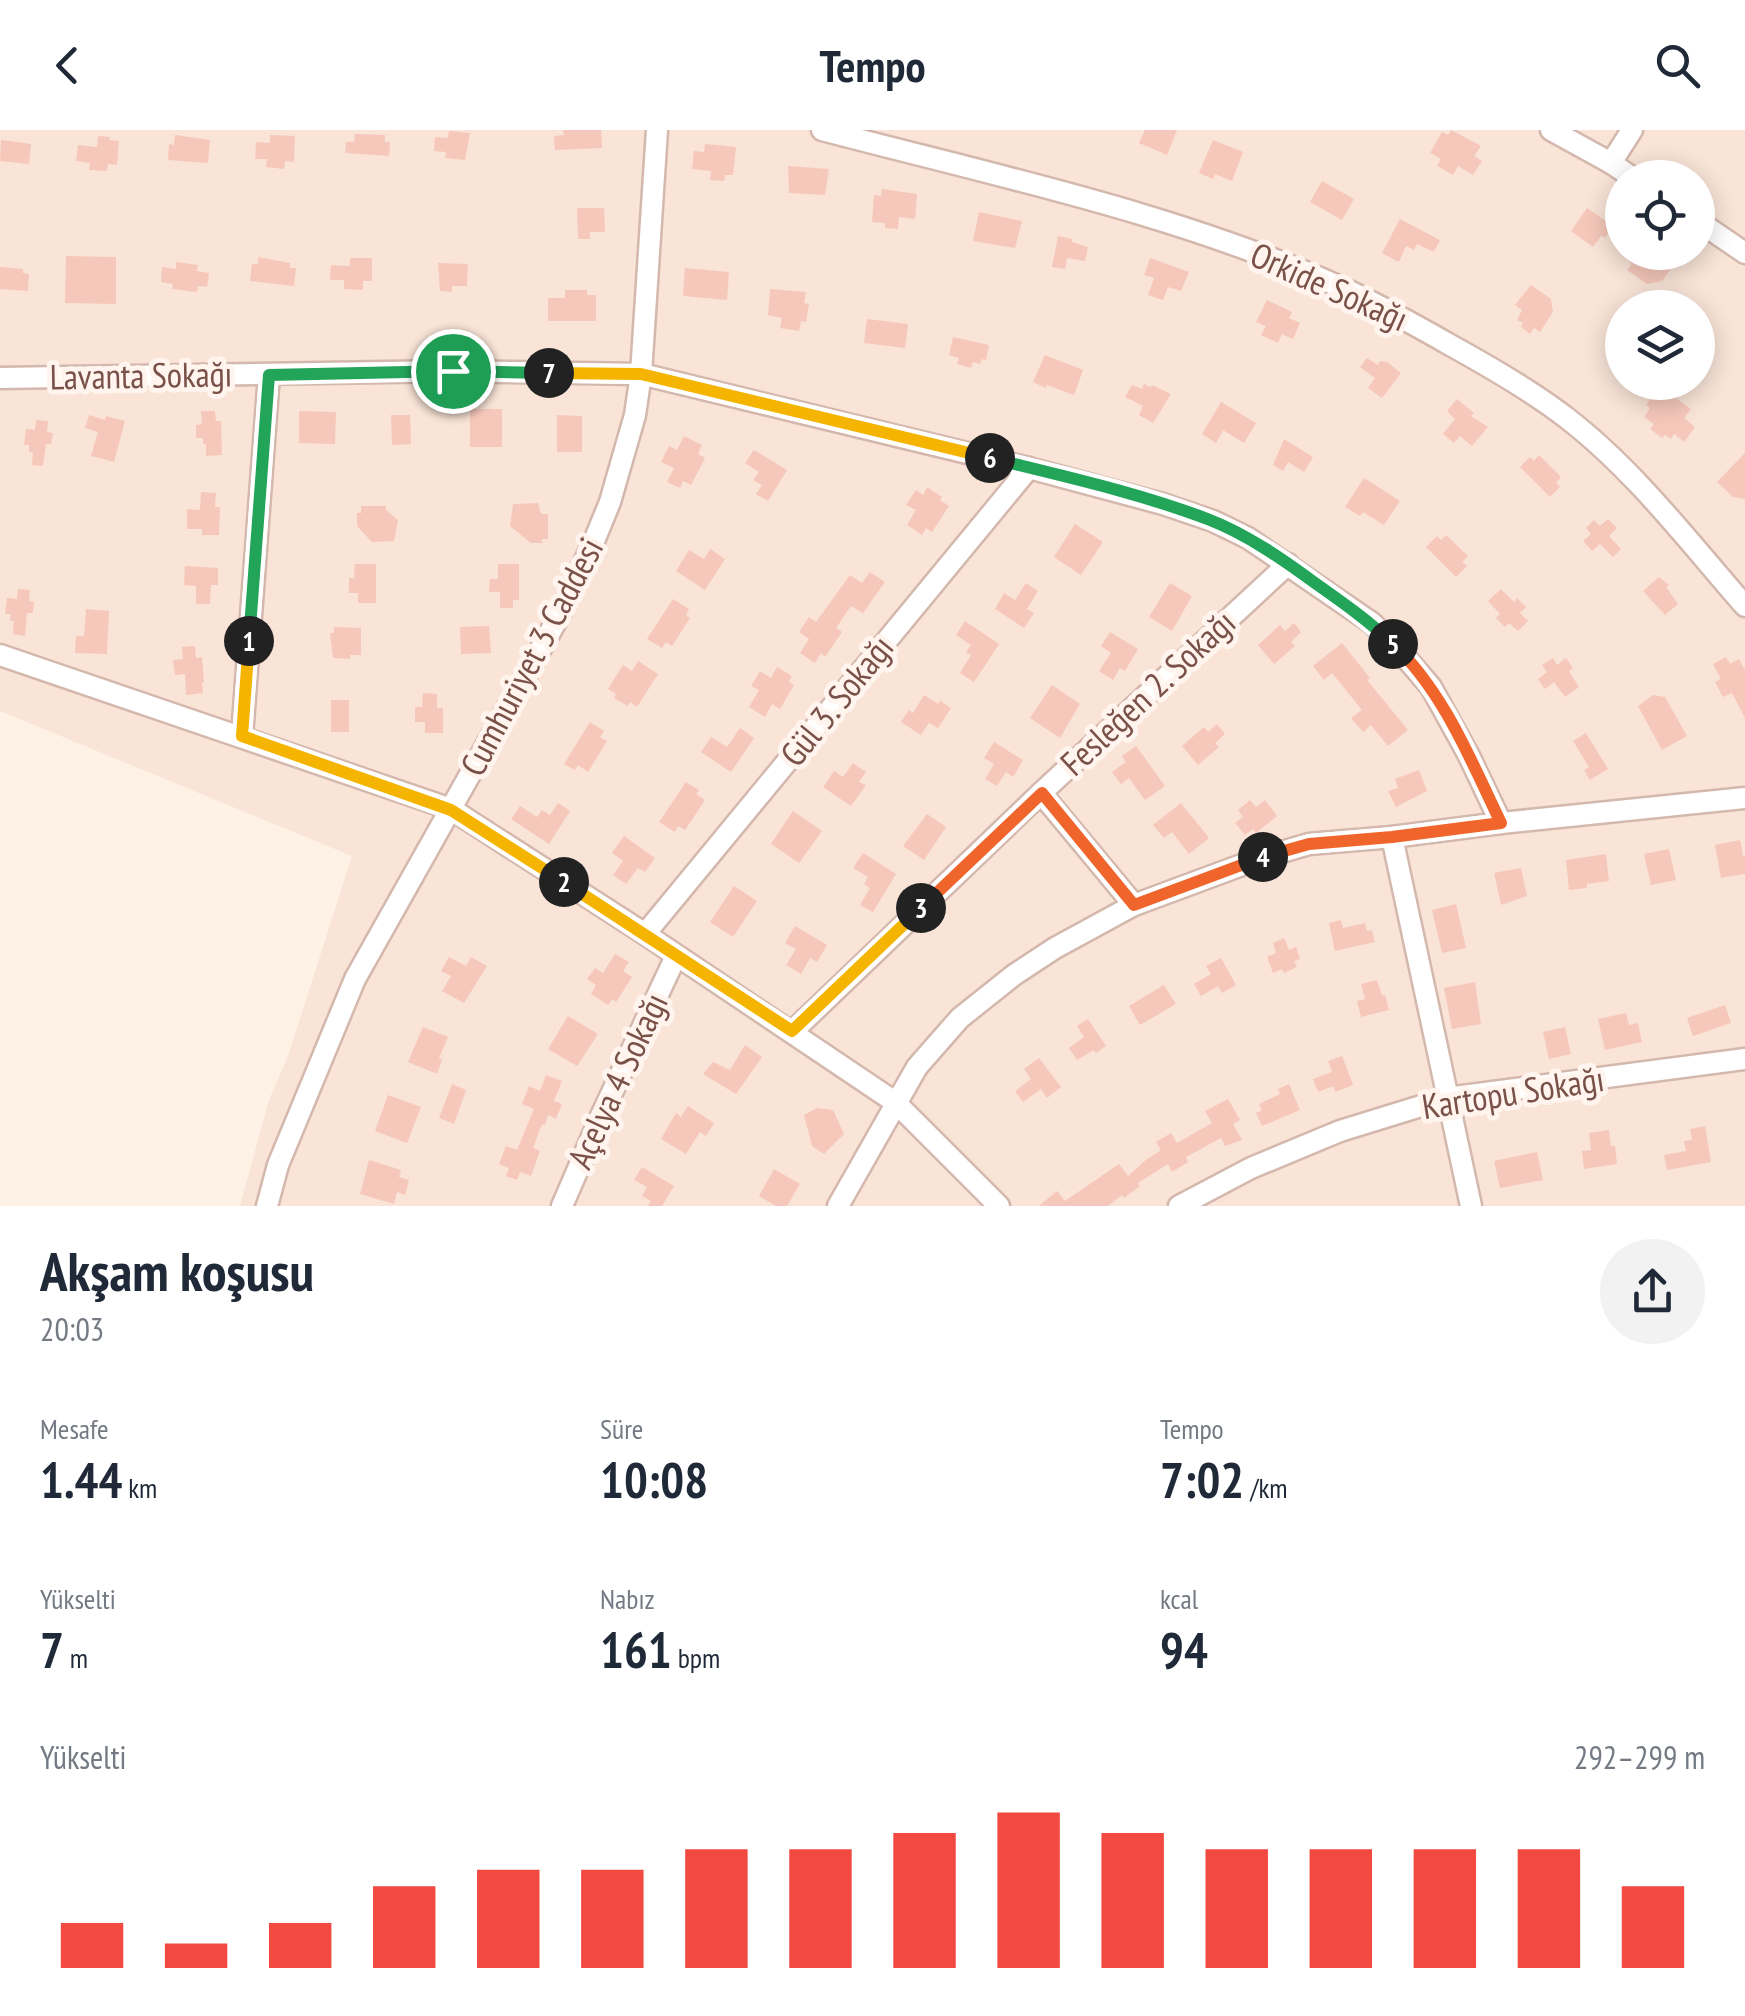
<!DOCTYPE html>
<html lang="tr">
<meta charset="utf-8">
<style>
body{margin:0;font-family:"PT Sans Narrow",sans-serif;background:#f2f2f3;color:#1f2937;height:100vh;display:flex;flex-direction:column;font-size:38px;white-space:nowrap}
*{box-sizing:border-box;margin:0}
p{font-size:32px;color:#747a83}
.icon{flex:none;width:55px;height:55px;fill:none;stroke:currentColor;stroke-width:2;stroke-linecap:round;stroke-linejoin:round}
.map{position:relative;height:1076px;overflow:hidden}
.sheet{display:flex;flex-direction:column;background:#fff;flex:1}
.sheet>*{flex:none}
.tools{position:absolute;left:1605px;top:30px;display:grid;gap:20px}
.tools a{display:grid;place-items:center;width:110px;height:110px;border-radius:50%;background:#fff;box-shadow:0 5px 25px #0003;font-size:50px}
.pin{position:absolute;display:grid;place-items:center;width:85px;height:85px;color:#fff;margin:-42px;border:5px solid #fff;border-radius:50%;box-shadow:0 2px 10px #0007}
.km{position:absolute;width:50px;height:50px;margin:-25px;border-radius:50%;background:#222;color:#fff;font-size:28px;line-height:50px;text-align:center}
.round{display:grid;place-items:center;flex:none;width:105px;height:105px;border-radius:52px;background:#f2f2f3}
.overview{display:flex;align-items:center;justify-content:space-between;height:170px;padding:0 40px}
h1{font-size:55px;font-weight:800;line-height:75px}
.stats{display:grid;grid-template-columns:repeat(3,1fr);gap:15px;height:170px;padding:10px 40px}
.stats div{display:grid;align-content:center}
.stats b{font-size:50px;font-weight:800}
.stats small{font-size:28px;font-weight:400}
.stats p{font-size:28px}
.chart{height:280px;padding:20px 40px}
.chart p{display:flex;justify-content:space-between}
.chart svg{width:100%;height:180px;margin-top:10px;stroke:#f24a41;stroke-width:6}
header{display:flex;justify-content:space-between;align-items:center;height:130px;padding:0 40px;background:#fff;font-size:45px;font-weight:800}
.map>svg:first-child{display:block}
.residential{fill:#f9e4d7;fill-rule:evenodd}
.building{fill:#f6c8bb}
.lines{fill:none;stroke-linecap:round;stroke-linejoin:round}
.minor-casing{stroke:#d4b8ad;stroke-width:25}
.minor{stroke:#fff;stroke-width:20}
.split-1-casing{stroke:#fff;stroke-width:20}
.split-2-casing{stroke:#fff;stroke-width:20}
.split-3-casing{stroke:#fff;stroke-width:20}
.split-4-casing{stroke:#fff;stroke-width:20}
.split-5-casing{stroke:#fff;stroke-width:20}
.split-6-casing{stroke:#fff;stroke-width:20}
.split-7-casing{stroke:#fff;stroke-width:20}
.split-8-casing{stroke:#fff;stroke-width:20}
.split-1{stroke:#22a559;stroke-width:12}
.split-2{stroke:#f5b400;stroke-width:12}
.split-3{stroke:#f5b400;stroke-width:12}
.split-4{stroke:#f0652b;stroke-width:12}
.split-5{stroke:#f0652b;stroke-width:12}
.split-6{stroke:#22a559;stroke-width:12}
.split-7{stroke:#f5b400;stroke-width:12}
.split-8{stroke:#22a559;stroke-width:12}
.labels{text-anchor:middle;stroke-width:10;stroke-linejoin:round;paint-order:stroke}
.street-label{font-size:35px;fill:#7a5148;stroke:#fff5ee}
</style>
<header><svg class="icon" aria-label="back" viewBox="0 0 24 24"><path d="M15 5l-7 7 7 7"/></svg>Tempo<svg class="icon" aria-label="search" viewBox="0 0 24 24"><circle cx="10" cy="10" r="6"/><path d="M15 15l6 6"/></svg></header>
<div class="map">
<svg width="1745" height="1076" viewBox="0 0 1745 1076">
<rect width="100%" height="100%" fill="#fef1e6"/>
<path class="residential" d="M0 0H1745V1076H240L269 970 288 926 352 726 0 581ZM1622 48H1698V122H1622ZM1622 178H1698V252H1622Z"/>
<g class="building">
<polygon points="563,0 601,0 602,18 555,20 554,6 564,5"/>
<polygon points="1145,0 1177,0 1167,25 1139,13"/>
<polygon points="1451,0 1481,16 1474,26 1482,31 1473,45 1458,36 1453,45 1437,36 1441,29 1430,23 1442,2 1448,5"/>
<polygon points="449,1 470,3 465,30 445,28 446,22 434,21 435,7 448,8"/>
<polygon points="355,4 385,5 385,12 390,12 389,26 345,23 346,12 354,12"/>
<polygon points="175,5 210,10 208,33 168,30 169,14 174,15"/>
<polygon points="270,5 295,6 294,32 285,31 284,39 266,37 267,29 255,29 256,12 270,13"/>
<polygon points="98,6 110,7 109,10 119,11 117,35 108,34 107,41 89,40 90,33 76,31 78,15 97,17"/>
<polygon points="1,10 31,14 29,34 0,31"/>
<polygon points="1213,10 1243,22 1232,51 1215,44 1213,49 1199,43"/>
<polygon points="705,14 736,17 733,45 725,45 724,51 710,50 711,41 692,39 694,21 704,22"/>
<polygon points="788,36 829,39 825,65 789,63"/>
<polygon points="1322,51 1354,69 1342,90 1310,72"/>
<polygon points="882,59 917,64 915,89 899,87 898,99 885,98 885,93 872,92 874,65 881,66"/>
<polygon points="577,78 604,78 605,102 590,102 590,109 578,109"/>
<polygon points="1587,78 1613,96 1605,108 1601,106 1593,117 1571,101"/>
<polygon points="979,82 1022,91 1015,118 973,111"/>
<polygon points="1400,89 1440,110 1434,122 1417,114 1414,120 1406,116 1399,132 1382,123"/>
<polygon points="1058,106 1072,109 1072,112 1088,117 1085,131 1067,128 1065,139 1052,137"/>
<polygon points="1635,122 1642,126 1665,122 1676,132 1662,151 1647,154 1627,140 1632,134 1628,130"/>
<polygon points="66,126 116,127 116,174 65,173"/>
<polygon points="258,127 290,133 290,138 296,138 294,156 250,151 252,134 258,134"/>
<polygon points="350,128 372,128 372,151 363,151 363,160 344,159 344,150 330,150 331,135 350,136"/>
<polygon points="1150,128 1189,142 1181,161 1168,157 1163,170 1148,165 1154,148 1144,145"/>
<polygon points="176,132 198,135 197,141 209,143 207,157 198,156 197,162 172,159 173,154 161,152 162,137 176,139"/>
<polygon points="438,133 468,134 467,156 452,156 452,162 440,161"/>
<polygon points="0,137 23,139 23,143 29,144 28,161 0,159"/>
<polygon points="685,138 729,142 727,170 683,166"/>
<polygon points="1531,155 1551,169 1553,182 1540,202 1534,198 1530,204 1521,197 1523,193 1517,190 1522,180 1515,175"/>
<polygon points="770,159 806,162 804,173 809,174 806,192 801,191 799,201 780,198 782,188 768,185"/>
<polygon points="565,160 587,160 587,165 596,165 596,191 548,191 548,168 565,168"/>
<polygon points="1267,170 1292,182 1289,188 1300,193 1293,209 1282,204 1278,213 1261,205 1266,196 1256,192"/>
<polygon points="867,189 908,194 905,218 864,213"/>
<polygon points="953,207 989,215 986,230 982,229 980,234 973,232 971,238 957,234 959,228 949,225"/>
<polygon points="1045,225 1083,240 1074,265 1047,255 1046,258 1033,252"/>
<polygon points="1367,228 1378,235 1380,231 1387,232 1401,243 1382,268 1368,258 1375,248 1360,237"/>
<polygon points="1144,254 1151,257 1152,255 1171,264 1153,293 1139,285 1143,276 1125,267 1132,255 1142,259"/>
<polygon points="1655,262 1665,268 1669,263 1691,279 1684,288 1695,297 1684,312 1674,304 1671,309 1665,305 1662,308 1650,299 1654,294 1644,287 1650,278 1646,275"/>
<polygon points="1457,269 1474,283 1471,286 1488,297 1472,316 1460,306 1454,313 1443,304 1455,289 1447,281"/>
<polygon points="1221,272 1256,293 1244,313 1223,300 1216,313 1202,304"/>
<rect x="470" y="279" width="32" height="38"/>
<polygon points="201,281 215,281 216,291 221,291 222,325 206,326 206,314 203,314 203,308 196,308 196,295 202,294"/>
<polygon points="299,281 336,282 335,314 299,313"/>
<polygon points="89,285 105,290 106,286 125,291 114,332 91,326 98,302 85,298"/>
<polygon points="391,285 410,285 411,314 392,315"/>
<polygon points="557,285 582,286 582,322 557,322"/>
<polygon points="36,290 48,291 47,302 53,303 51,314 46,314 43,336 32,335 33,322 29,322 29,315 24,315 26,299 35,300"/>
<polygon points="684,306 702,315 698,324 705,328 691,355 683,351 680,358 667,352 674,338 661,332 669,316 677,320"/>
<polygon points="1284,309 1313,327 1304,342 1288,332 1283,341 1273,335"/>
<polygon points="754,320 787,340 768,371 756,364 762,355 753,350 759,342 745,333"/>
<polygon points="1745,323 1745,369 1733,367 1717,352"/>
<polygon points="1539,325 1561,347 1556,353 1560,357 1550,367 1520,337 1530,327 1534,331"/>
<polygon points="1364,348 1400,371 1384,395 1363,382 1360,386 1345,377"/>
<polygon points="927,357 942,367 940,370 949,376 932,402 926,398 922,405 907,395 916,380 906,375 916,360 923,365"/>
<polygon points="201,362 216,363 215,377 220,377 219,405 202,405 202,399 187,399 187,379 200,380"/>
<polygon points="538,373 541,384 548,384 548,409 542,409 542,413 531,413 510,396 513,374"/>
<polygon points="361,376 386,376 386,380 398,390 394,411 372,412 357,396 357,383 361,383"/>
<polygon points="1608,389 1617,398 1609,406 1621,419 1613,427 1600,414 1592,421 1583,411 1591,404 1586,398 1594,390 1600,396"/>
<polygon points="1075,394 1103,412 1081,445 1054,427"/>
<polygon points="1446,405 1468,426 1462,432 1467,436 1456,447 1426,417 1437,406 1441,410"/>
<polygon points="710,419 725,429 705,460 676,441 689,420 704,429"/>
<polygon points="355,434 376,434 376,473 358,473 358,463 349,463 349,448 354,448"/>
<polygon points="498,434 519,434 519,470 513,470 513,478 500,478 500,462 489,462 490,449 498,449"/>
<polygon points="185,436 218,438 218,455 211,455 210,474 196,474 196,456 184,455"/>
<polygon points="870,442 885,452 863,483 851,476 836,498 842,502 825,527 821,523 815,533 800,523 809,509 799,502 809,487 816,492 850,445 862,453"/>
<polygon points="1659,447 1669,455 1666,457 1678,474 1665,485 1643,461"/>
<polygon points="1026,453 1038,461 1027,479 1034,483 1024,498 995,479 1004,463 1015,470"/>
<polygon points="1170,453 1192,466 1172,501 1149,487"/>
<polygon points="18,459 30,460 29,471 34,472 33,483 27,483 25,506 13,504 14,491 10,491 11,484 5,484 7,468 17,469"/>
<polygon points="1501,459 1514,472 1517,468 1526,477 1520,483 1528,491 1518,501 1509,493 1505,497 1496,488 1500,484 1488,471"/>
<polygon points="673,469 689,479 686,485 690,488 672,516 666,512 662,518 647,509"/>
<polygon points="86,479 109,481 107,524 75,523 76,506 84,506"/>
<polygon points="965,491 999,514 974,552 960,543 971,525 966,522 971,515 956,505"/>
<polygon points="1294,493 1301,502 1291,512 1295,516 1274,534 1258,515 1280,495 1285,501"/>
<polygon points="489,496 491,523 461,524 460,497"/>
<polygon points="334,497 361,498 361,525 350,525 350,529 333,528 330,503 334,503"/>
<polygon points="1110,502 1138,519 1125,541 1120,538 1113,550 1099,541 1111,523 1101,516"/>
<polygon points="1342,513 1370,548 1367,550 1408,600 1388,616 1371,595 1363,602 1351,588 1362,580 1332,543 1324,550 1313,536"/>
<polygon points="195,516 196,528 202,527 204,552 202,553 203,563 186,565 185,544 175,545 173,530 183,529 182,517"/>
<polygon points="1726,527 1730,534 1739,529 1745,540 1745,588 1732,563 1723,567 1715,552 1721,549 1713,534"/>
<polygon points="1553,528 1557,535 1566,528 1573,538 1569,541 1579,557 1565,567 1554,552 1545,559 1538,549 1547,542 1542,535"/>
<polygon points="638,531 658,544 637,577 630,572 628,576 614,568 616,564 608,559 623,535 632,541"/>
<polygon points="777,537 792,546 789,552 794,555 780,579 772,574 765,587 749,577 759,560 751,556 760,541 771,548"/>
<polygon points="1052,555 1080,574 1060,608 1030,588"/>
<polygon points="423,563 437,564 437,578 443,578 443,603 425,603 425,592 415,592 415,577 422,577"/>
<polygon points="924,565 938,574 940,571 951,578 938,598 929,593 921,605 901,592 909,580 913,583"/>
<polygon points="1653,565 1665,567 1687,606 1662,620 1638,576"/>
<rect x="331" y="570" width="18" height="32"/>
<polygon points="590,592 604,601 600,607 607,611 588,642 578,635 575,640 564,634"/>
<polygon points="1217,594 1225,604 1215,613 1219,617 1198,635 1182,616 1204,597 1208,602"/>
<polygon points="740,598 754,608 731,642 701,622 711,607 727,617"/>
<polygon points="1586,603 1608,639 1590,650 1584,640 1589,637 1573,611"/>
<polygon points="994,612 1023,630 1013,647 1006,642 997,656 985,649 994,634 984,628"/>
<polygon points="1136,616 1165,656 1145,670 1129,648 1121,654 1112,642 1126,632 1122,626"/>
<polygon points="853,633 866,642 859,652 866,655 851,676 823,657 834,641 843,647"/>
<polygon points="1419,640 1427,661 1396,677 1388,661 1398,658 1395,649"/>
<polygon points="686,652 699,660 696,664 705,670 685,700 678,696 675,702 659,692"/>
<polygon points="1250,670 1256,677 1265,670 1277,686 1256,703 1253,699 1245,705 1235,693 1243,687 1238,680"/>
<polygon points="558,673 570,681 549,714 511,689 520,676 537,687 542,680 550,685"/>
<polygon points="1181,673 1209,708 1189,724 1172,702 1164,708 1153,695"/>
<polygon points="793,681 822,701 799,733 771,714"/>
<polygon points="927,684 946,697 924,730 903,716"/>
<polygon points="624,706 655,728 645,742 638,738 626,754 613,745 623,731 612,723"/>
<polygon points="1740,710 1743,726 1745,726 1745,744 1721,748 1715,715"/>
<polygon points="1669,719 1676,750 1651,755 1644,724"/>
<polygon points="863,723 896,744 873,782 860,775 870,758 864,754 868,747 853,738"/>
<polygon points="1606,724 1609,751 1587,754 1587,758 1569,760 1566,730"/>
<polygon points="1521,738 1527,766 1501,775 1494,743"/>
<polygon points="734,756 757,771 733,807 710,792"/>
<polygon points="1456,774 1466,818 1442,823 1432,780"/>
<polygon points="1341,790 1343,798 1365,793 1367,801 1372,800 1375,812 1335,821 1329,793"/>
<polygon points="795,796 827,815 817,832 810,828 801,844 786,835 796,819 785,813"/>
<polygon points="1284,808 1289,820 1296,817 1300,829 1294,831 1297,837 1284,843 1282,839 1273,843 1267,827 1276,823 1273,813"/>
<polygon points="615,824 629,832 623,841 632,847 616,872 612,869 608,875 591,864 596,855 587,849 595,838 603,843"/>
<polygon points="449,827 466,836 471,827 487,836 464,873 442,861 451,846 441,841"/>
<polygon points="1221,828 1236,855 1222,863 1218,856 1201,866 1194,854 1211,844 1206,836"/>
<polygon points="1377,850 1382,866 1385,865 1389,880 1361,887 1357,871 1365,869 1361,854"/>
<polygon points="1475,852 1481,894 1452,899 1444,858"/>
<polygon points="1164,855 1176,874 1140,895 1129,876"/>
<polygon points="1725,875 1731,893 1693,906 1687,888"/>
<polygon points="1626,883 1629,895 1638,893 1642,912 1605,920 1598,889"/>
<polygon points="568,886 598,904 577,936 548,919"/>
<polygon points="1088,889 1106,916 1096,923 1094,920 1077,930 1069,918 1084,907 1077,896"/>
<polygon points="423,897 448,907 439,928 442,930 437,944 408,932"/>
<polygon points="1565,897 1571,924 1549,929 1543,902"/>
<polygon points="745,915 762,927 736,964 703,944 713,932 730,940"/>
<polygon points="1342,926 1353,955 1335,962 1333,956 1318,962 1313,949 1332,942 1328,931"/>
<polygon points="1039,928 1061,957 1047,968 1041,959 1023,972 1015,961 1031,949 1024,939"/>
<polygon points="546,945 562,951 554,971 562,974 556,989 548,985 545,995 542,994 533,1018 540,1021 531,1046 520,1042 517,1050 506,1046 509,1038 499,1034 506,1016 517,1020 534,979 522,974 529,956 540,961"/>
<polygon points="452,954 466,960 454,994 439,988"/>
<polygon points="1289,954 1300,980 1262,996 1256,983 1262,980 1259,974 1280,964 1278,959"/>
<polygon points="388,965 421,977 407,1013 375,1001"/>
<polygon points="1228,969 1240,990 1233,994 1242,1010 1225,1016 1221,1008 1186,1027 1188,1032 1172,1042 1168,1034 1138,1053 1140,1056 1124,1068 1122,1065 1108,1076 1039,1076 1057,1061 1065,1071 1119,1034 1128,1046 1146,1030 1161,1020 1156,1012 1171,1003 1177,1013 1212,993 1205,981"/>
<polygon points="688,976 714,993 706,1006 700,1002 686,1024 661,1009 676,983 681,987"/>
<polygon points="817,978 833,980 844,1004 824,1024 812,1016 804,985"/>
<polygon points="1705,996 1711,1032 1667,1040 1664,1025 1686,1021 1684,1011 1692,1010 1690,999"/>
<polygon points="1609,1000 1611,1016 1615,1016 1617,1034 1584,1039 1582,1021 1591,1020 1589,1003"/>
<polygon points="1537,1022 1543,1050 1500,1058 1494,1031"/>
<polygon points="369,1030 401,1040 399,1047 409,1050 405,1065 397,1062 394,1074 360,1064"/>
<polygon points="642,1037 674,1056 662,1076 648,1076 651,1071 642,1066 647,1057 634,1050"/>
<polygon points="774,1039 800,1054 787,1076 776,1076 759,1066"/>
</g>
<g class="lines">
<defs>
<g id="minor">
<path d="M822 0C997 46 1179 84 1345 159 1381 176 1417 196 1452 216 1492 238 1532 261 1568 289 1635 341 1689 412 1745 476"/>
<polyline points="1551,0 1611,33 1633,48"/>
<polyline points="1611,33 1632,0"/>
<polyline points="1698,91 1745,123"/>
<polyline points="0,248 453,241 641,244 1029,338 1163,374 1213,391 1248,408 1372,493 1399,520 1431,557 1469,626 1501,693"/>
<polyline points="0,525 451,679 645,804 895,972 999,1076"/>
<polyline points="242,606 269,245"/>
<polyline points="1041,663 1134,775"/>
<polyline points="1392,707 1471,1076"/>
<polyline points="645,804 1029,338"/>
<polyline points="793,901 1041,663 1288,434"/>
<polyline points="267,1076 278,1035 355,849 558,488 594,411 610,372 635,285 641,244 657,0"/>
<polyline points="562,1076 601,986 676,826"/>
<polyline points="838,1076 917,937 960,888 1014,845 1055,818 1134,775 1258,729 1309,714 1392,707 1501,693 1745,668"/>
<polyline points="1179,1076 1251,1038 1340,1001 1447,968 1745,929"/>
</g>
</defs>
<use href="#minor" class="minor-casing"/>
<use href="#minor" class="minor"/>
</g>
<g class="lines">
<defs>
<polyline id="split-1" points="249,511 269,245 453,241"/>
<polyline id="split-2" points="249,511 242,606 451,680 564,752"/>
<polyline id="split-3" points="564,752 792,901 921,778"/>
<polyline id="split-4" points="921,778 1042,663 1134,775 1263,727"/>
<path id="split-5" d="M1263 727 1309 714 1392 707 1501 693C1471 631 1444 562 1393 514"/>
<path id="split-6" d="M990 328C1063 346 1140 363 1210 390 1248 405 1282 429 1315 453 1342 472 1369 491 1393 514"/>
<polyline id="split-7" points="549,243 641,244 990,328"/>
<polyline id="split-8" points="453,241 549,243"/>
</defs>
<use href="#split-1" class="split-1-casing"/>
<use href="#split-2" class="split-2-casing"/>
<use href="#split-3" class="split-3-casing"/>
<use href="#split-4" class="split-4-casing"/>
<use href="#split-5" class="split-5-casing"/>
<use href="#split-6" class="split-6-casing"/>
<use href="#split-7" class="split-7-casing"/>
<use href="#split-8" class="split-8-casing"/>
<use href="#split-1" class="split-1"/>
<use href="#split-2" class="split-2"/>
<use href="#split-3" class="split-3"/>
<use href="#split-4" class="split-4"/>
<use href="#split-5" class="split-5"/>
<use href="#split-6" class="split-6"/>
<use href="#split-7" class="split-7"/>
<use href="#split-8" class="split-8"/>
</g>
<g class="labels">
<g class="street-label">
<text transform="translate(1329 157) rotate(24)" y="12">Orkide Sokağı</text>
<text transform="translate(141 246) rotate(-1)" y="12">Lavanta Sokağı</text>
<text transform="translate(532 527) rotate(-62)" y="12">Cumhuriyet 3 Caddesi</text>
<text transform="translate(1148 563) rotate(-43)" y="12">Fesleğen 2. Sokağı</text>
<text transform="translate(837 571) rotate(-51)" y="12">Gül 3. Sokağı</text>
<text transform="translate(618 951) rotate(-65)" y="12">Açelya 4 Sokağı</text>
<text transform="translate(1513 963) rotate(-9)" y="12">Kartopu Sokağı</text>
</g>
</g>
</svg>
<div class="tools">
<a><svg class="icon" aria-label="locate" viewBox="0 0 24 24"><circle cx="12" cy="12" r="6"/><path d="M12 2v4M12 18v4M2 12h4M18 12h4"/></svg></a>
<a><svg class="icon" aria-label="layers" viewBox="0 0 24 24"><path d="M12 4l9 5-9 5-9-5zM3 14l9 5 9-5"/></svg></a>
</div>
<div class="pin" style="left:453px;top:241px;background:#1e9e55"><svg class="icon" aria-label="arrive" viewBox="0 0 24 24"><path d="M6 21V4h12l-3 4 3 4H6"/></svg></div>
<b class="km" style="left:249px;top:511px">1</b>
<b class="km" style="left:564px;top:752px">2</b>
<b class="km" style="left:921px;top:778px">3</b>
<b class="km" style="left:1263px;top:727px">4</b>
<b class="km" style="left:1393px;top:514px">5</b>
<b class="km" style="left:990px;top:328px">6</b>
<b class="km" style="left:549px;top:243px">7</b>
</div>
<section class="sheet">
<div class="overview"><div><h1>Akşam koşusu</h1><p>20:03</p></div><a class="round"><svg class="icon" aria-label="share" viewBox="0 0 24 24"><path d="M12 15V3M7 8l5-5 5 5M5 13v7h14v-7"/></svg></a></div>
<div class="stats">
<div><p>Mesafe</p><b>1.44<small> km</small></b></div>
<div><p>Süre</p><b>10:08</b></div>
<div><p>Tempo</p><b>7:02<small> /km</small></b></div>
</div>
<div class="stats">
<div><p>Yükselti</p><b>7<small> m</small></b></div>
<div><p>Nabız</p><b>161<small> bpm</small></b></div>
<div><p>kcal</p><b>94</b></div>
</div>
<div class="chart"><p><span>Yükselti</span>292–299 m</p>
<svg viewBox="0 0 160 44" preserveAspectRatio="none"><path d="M5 44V33M15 44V38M25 44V33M35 44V24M45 44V20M55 44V20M65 44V15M75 44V15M85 44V11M95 44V6M105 44V11M115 44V15M125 44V15M135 44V15M145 44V15M155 44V24"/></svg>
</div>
</section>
